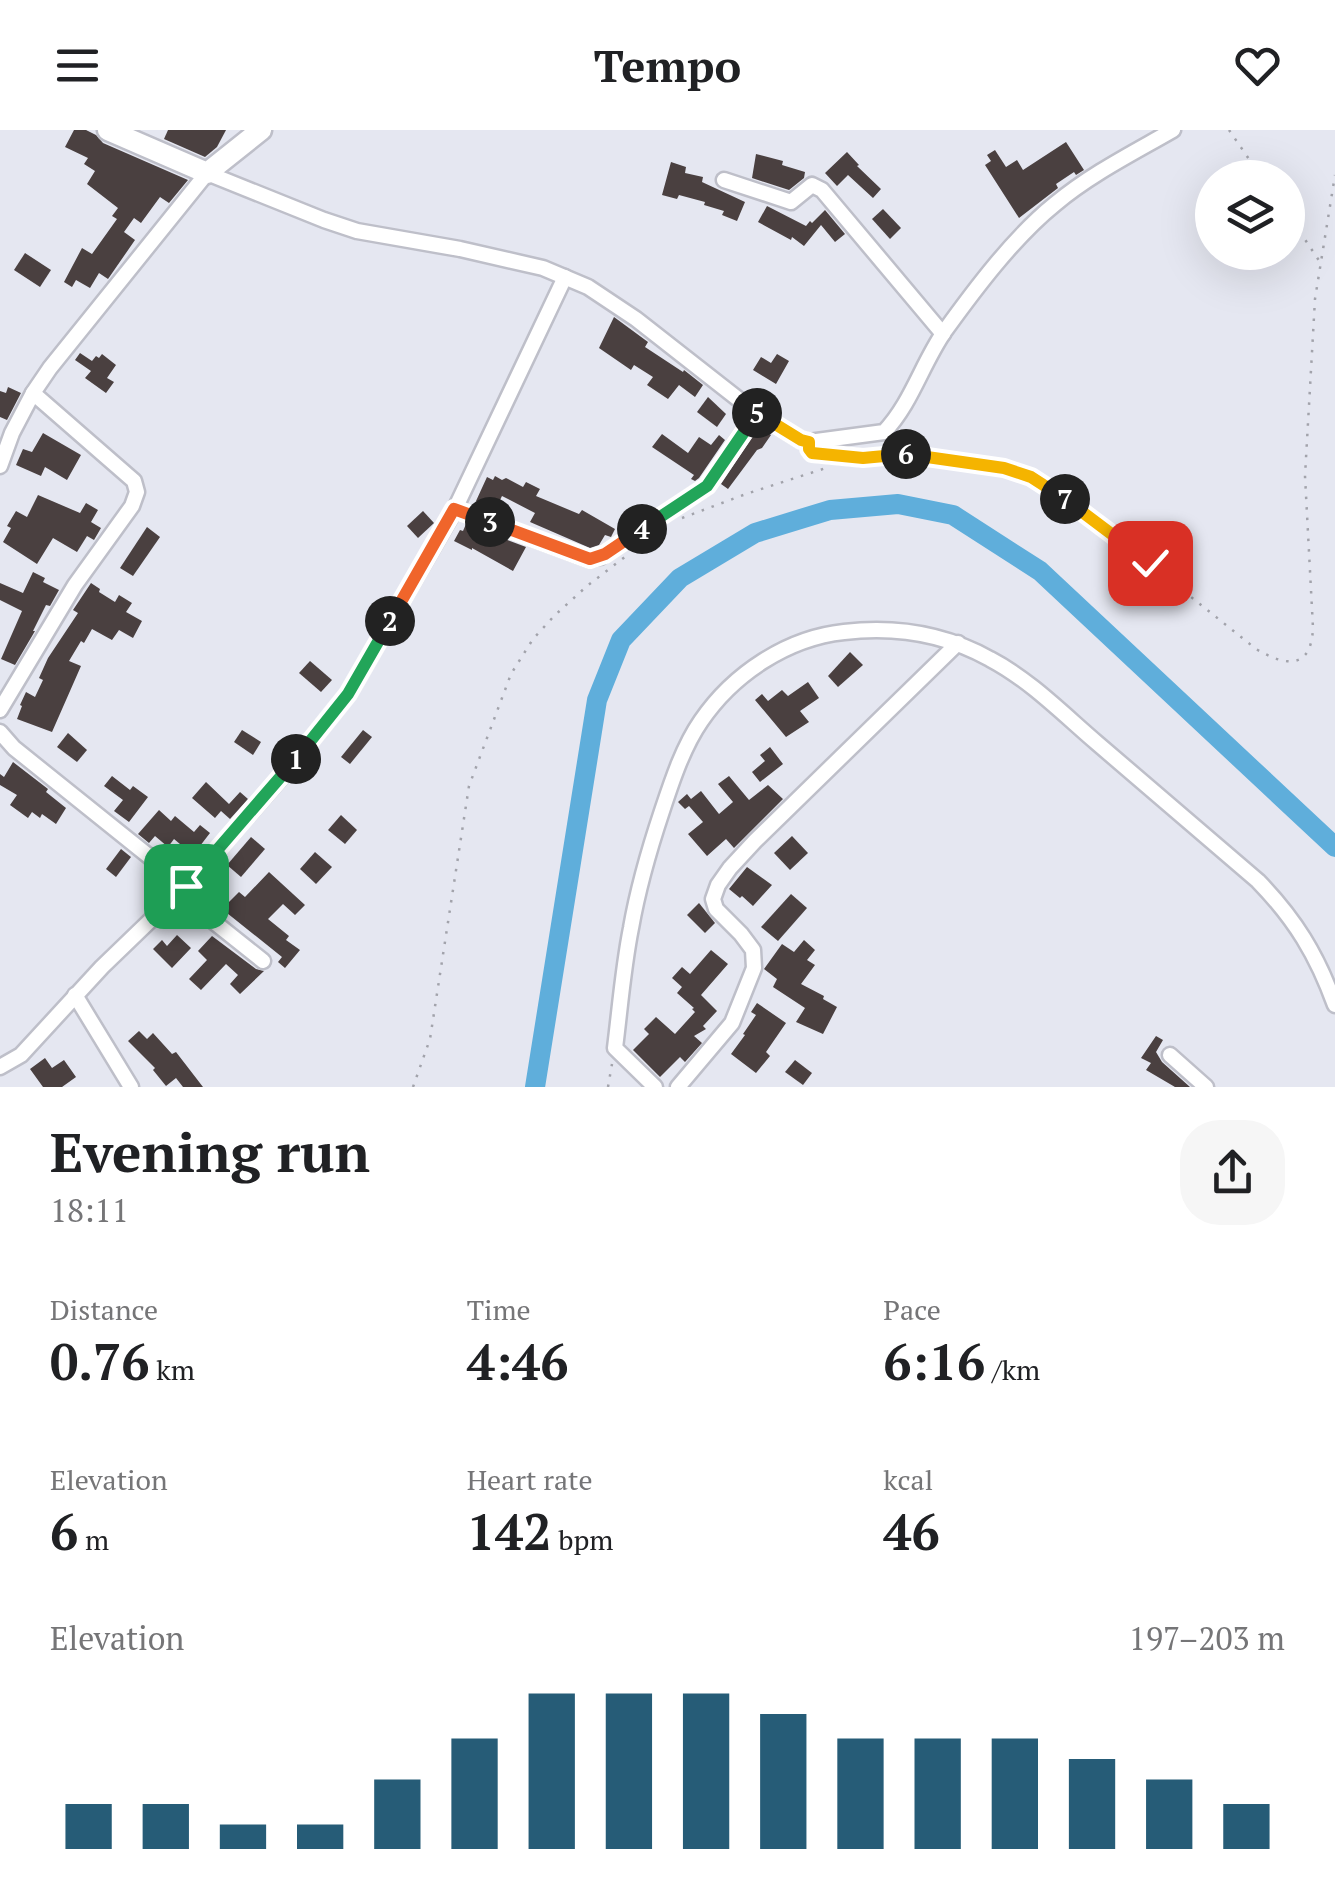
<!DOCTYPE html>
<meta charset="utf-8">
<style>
body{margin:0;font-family:"PT Serif",serif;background:#f6f6f6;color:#202124;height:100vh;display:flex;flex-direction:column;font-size:38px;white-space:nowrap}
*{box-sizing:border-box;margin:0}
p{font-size:32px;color:#757577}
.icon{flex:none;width:55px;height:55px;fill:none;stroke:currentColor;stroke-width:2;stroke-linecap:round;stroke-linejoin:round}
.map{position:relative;height:957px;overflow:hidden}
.sheet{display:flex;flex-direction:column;background:#fff;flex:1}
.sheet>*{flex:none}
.fabs{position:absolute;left:1195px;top:30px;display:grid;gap:20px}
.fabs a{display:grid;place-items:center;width:110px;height:110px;border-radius:50%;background:#fff;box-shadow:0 10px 40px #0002;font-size:50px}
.pin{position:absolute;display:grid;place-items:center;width:85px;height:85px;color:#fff;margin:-42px;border-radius:20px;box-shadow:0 5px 15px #0006}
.km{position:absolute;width:50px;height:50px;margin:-25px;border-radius:50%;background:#222;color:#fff;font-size:28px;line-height:50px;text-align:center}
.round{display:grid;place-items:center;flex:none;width:105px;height:105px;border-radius:40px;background:#f6f6f6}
.overview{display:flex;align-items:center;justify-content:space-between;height:170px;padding:0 50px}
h1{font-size:55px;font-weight:700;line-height:75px}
.figures{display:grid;grid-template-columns:repeat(3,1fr);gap:15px;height:170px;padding:10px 50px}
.figures div{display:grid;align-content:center}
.figures b{font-size:50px;font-weight:700}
.figures small{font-size:28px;font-weight:400}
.figures p{font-size:28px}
.chart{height:280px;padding:20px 50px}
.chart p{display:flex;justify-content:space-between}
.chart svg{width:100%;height:180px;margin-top:10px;stroke:#265c77;stroke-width:6}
header{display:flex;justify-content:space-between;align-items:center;height:130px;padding:0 50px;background:#fff;font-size:45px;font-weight:700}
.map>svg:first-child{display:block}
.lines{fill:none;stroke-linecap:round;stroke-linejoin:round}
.river{stroke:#5faedb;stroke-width:20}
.building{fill:#4a4040}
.street-casing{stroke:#bebfc9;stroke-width:19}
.secondary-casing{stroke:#bebfc9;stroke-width:25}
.path{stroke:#a2a3ab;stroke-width:2.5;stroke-dasharray:2.5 8;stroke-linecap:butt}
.street{stroke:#fff;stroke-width:14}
.secondary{stroke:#fff;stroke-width:20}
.split-1-casing{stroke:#fff;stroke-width:20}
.split-2-casing{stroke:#fff;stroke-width:20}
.split-3-casing{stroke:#fff;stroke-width:20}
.split-4-casing{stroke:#fff;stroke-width:20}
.split-5-casing{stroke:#fff;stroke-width:20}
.split-6-casing{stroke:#fff;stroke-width:20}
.split-7-casing{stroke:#fff;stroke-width:20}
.split-8-casing{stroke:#fff;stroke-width:20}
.split-1{stroke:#22a559;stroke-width:12}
.split-2{stroke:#22a559;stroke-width:12}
.split-3{stroke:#f0652b;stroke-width:12}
.split-4{stroke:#f0652b;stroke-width:12}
.split-5{stroke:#22a559;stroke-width:12}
.split-6{stroke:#f5b400;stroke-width:12}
.split-7{stroke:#f5b400;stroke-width:12}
.split-8{stroke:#f5b400;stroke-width:12}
</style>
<header><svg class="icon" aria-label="menu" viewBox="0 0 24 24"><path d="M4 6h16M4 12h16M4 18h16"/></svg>Tempo<svg class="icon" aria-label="heart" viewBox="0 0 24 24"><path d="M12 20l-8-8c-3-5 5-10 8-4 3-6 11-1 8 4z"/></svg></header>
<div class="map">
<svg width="1335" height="957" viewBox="0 0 1335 957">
<rect width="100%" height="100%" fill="#e5e7f1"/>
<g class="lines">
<polyline class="river" points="535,957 597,570 621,510 680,448 755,403 830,380 898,374 953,385 1040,441 1335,717"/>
</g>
<g class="building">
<polygon points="74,0 86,0 96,5 103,13 188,50 169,73 160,67 141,93 134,88 124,102 135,110 108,149 99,143 90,158 76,150 72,157 64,152 82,118 92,124 117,89 112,86 118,78 87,54 95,41 84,34 88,28 65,17"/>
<polygon points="168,0 226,0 217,17 205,27 164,9"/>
<polygon points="1066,12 1084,40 1076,45 1074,42 1056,54 1058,58 1019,88 985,35 991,31 987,25 995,20 1006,37 1017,30 1023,40"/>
<polygon points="847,22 859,35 857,36 881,59 873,68 848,45 837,56 825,43"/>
<polygon points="756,24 783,31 782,35 805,42 804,48 789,60 752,48"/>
<polygon points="671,32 686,37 685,43 703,47 702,52 745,72 737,91 722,85 724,81 704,75 705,72 679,65 677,69 662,65"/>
<polygon points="767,76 806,96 810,91 812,93 825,80 845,104 835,112 821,95 804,116 792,107 791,110 758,92"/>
<polygon points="883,79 901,98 890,109 872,89"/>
<polygon points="25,123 51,140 40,157 14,140"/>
<polygon points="614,187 648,212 645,217 683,242 684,240 703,255 695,267 679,255 668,269 647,255 653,247 634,235 631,240 599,218"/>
<polygon points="80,223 92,231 96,226 99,228 102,224 116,235 107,248 114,252 106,263 85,248 91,241 75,230"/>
<polygon points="777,224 789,231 776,254 753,240 761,227 771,233"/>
<polygon points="8,257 21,263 7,290 0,287 0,261 6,263"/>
<polygon points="708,267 726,284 717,297 697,282"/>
<polygon points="759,297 771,305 762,318 757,320 728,359 721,354"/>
<polygon points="43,303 81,325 67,350 45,337 41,346 16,335 23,319 32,322"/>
<polygon points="662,304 688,323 699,307 711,315 719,305 725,310 699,348 695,351 691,349 694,345 652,317"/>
<polygon points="495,346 502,350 506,348 523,357 526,352 540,359 536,366 579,384 582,380 615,399 611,407 605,405 599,415 590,418 530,392 535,383 502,366 495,380 476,371 487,347 493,350"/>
<polygon points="38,365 80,383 86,373 98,380 91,392 101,398 94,410 87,406 77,422 53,408 37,434 3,412 11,398 7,396 16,381 27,387"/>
<polygon points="423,381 434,393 418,408 407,396"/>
<polygon points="466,394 480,400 476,408 492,416 497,406 526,417 513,441 472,418 472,420 454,411 460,400 463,401"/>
<polygon points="147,397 160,407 133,446 120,438"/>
<polygon points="33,442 45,448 43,452 59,460 50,476 46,475 33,501 35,501 15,535 1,529 22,481 0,470 0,453 23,463"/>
<polygon points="91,453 100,459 99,462 115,472 119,465 132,473 126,482 142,491 133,508 119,500 112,510 92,499 84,513 81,511 69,531 81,536 52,602 17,589 22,576 20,575 26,562 35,567 43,550 39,548 48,528 78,483 73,480"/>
<polygon points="850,522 863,535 838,557 828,546"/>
<polygon points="310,531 332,550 321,562 299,543"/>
<polygon points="808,552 819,568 800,581 809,592 786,607 755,570 762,564 768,571 782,560 788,566"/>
<polygon points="242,600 261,612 253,625 234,612"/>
<polygon points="363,600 372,607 350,634 341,627"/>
<polygon points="68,603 87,620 77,632 57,617"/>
<polygon points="770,617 783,634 760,652 752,642 765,631 760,625"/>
<polygon points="13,632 48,659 46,662 66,678 56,694 42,684 40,688 32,682 28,688 10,675 17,665 0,655 0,644 4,647"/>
<polygon points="112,646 130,660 133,656 148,667 129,692 114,681 123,670 104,656"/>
<polygon points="729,646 749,670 768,655 783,669 734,718 726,709 707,726 688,704 703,692 689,676 685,679 678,672 687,664 691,669 701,661 719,684 733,672 718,654"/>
<polygon points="206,652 229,674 240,662 248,669 230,689 221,681 215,688 192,668"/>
<polygon points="159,680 171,691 175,686 194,702 200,695 210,703 193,725 174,709 168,717 155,706 149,713 138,704"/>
<polygon points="341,685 357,700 345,714 328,700"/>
<polygon points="792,706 808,723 790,740 774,723"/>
<polygon points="251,707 265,719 241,747 227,735"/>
<polygon points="121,719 131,727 116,747 106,739"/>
<polygon points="315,722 332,737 316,754 300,739"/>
<polygon points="747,737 772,755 753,776 742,766 740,768 729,759"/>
<polygon points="269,742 305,775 295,785 283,774 268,789 289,806 286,810 300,820 285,838 278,832 282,827 222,779 239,762 245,767"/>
<polygon points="791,764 807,778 778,811 761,797"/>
<polygon points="699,773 715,793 705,803 687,785"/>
<polygon points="177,805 191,818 172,838 153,819 162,810 167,816"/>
<polygon points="212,806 256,839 264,841 240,864 230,854 238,845 226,834 201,860 189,849 207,830 198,821"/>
<polygon points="804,810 815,820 807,830 815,835 801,854 824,866 823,869 837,877 823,904 796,892 805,878 773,857 777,849 764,839 782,814 794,822"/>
<polygon points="711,820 728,834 701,865 717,881 703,896 706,899 694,906 702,913 685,932 680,927 660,947 633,920 649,904 644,899 656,887 675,904 695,882 692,879 694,878 677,863 682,857 672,848 682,837 690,844"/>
<polygon points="757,873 786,893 766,922 770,926 756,943 731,924 745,905 743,904 756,885 751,882"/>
<polygon points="139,901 147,909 153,903 172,924 176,922 203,957 183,957 176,948 166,956 153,940 155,938 128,911"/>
<polygon points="1156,906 1163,910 1156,922 1162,932 1190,957 1175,957 1146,940 1151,933 1141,928"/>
<polygon points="45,928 52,938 64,930 76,947 62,957 43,957 30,939"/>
<polygon points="795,930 812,943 803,955 785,942"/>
</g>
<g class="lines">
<defs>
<g id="street">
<polyline points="724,50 791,72 812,55 822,60 943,204"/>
<polyline points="809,312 809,319 812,323 863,328"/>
<polyline points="0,336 12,303 33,263"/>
<polyline points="455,379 589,429 600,427 707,356 756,283"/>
<path d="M0 580 75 455 132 376 137 362 134 351 33 263 50 238 207 43 324 90 357 101 460 119 543 138 588 157 636 189 756 283 801 310 809 312 884 302C911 274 922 234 944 202 975 159 1014 107 1055 74 1091 44 1133 23 1173 0"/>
<polyline points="0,602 14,618 186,756"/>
<polyline points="179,764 263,831"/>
<polyline points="75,865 131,957"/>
<polyline points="1170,925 1206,957"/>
<polyline points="0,937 21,925 102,837 186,756 290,637 348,564 455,379 565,147"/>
<path d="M655 957 615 918C620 878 623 838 631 798 638 758 649 720 662 681 672 651 683 617 701 591 733 544 787 508 844 502 895 496 945 504 990 529 1030 550 1063 584 1097 613 1150 659 1204 705 1258 751 1295 789 1317 825 1335 875"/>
<polyline points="678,957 732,893 754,838 753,820 741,804 716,779 713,769 718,755 730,738 755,711 958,513"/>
</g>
<polyline id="secondary" points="108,0 207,43 261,0"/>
</defs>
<use href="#street" class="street-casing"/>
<use href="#secondary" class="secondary-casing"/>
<g class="path">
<polyline points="1229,0 1262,48"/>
<polyline points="1288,84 1320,132"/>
<path d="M877 326 901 324 930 327 1004 338 1031 347 1085 382 1256 519C1285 536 1311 541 1313 498L1305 346 1315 169 1335 45"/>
<polyline points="682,388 746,364 826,338"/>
<polyline points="413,957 430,909 469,656 511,544 533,509 554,486 587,456 630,423"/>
<polyline points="608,957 612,934"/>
</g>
<use href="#street" class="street"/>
<use href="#secondary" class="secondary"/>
</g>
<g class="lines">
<defs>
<polyline id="split-1" points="186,756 296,629"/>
<polyline id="split-2" points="296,629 348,564 390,491"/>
<polyline id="split-3" points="390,491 454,379 490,392"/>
<polyline id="split-4" points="490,392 590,429 605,424 642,399"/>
<polyline id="split-5" points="642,399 707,356 757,283"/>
<polyline id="split-6" points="757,283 801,310 809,312 809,319 812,323 863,328 906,324"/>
<polyline id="split-7" points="906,324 1004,338 1031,347 1065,369"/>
<polyline id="split-8" points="1065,369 1150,433"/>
</defs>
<use href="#split-1" class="split-1-casing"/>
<use href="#split-2" class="split-2-casing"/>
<use href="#split-3" class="split-3-casing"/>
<use href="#split-4" class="split-4-casing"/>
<use href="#split-5" class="split-5-casing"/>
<use href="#split-6" class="split-6-casing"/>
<use href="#split-7" class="split-7-casing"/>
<use href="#split-8" class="split-8-casing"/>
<use href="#split-1" class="split-1"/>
<use href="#split-2" class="split-2"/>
<use href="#split-3" class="split-3"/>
<use href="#split-4" class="split-4"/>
<use href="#split-5" class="split-5"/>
<use href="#split-6" class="split-6"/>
<use href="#split-7" class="split-7"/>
<use href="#split-8" class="split-8"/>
</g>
</svg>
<div class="fabs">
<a><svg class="icon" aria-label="layers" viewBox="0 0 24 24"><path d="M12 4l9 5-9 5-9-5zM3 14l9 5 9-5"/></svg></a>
</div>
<div class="pin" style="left:186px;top:756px;background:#1e9e55"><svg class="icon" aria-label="arrive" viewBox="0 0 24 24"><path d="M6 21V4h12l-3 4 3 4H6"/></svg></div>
<div class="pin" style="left:1150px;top:433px;background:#d93025"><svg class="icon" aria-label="check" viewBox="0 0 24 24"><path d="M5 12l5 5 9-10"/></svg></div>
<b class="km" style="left:296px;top:629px">1</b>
<b class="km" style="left:390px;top:491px">2</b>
<b class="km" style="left:490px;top:392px">3</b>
<b class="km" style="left:642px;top:399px">4</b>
<b class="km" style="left:757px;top:283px">5</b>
<b class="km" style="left:906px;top:324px">6</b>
<b class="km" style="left:1065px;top:369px">7</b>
</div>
<section class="sheet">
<div class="overview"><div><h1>Evening run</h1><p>18:11</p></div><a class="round"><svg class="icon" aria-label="share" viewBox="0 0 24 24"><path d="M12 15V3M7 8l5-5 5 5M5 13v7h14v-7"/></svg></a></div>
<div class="figures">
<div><p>Distance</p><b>0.76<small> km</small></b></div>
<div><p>Time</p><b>4:46</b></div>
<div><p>Pace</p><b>6:16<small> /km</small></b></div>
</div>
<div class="figures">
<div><p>Elevation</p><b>6<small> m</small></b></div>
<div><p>Heart rate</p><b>142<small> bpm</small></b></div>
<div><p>kcal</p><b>46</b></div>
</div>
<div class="chart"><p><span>Elevation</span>197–203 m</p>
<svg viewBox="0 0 160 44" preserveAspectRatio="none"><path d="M5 44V33M15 44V33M25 44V38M35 44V38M45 44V27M55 44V17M65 44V6M75 44V6M85 44V6M95 44V11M105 44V17M115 44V17M125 44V17M135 44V22M145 44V27M155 44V33"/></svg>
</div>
</section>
